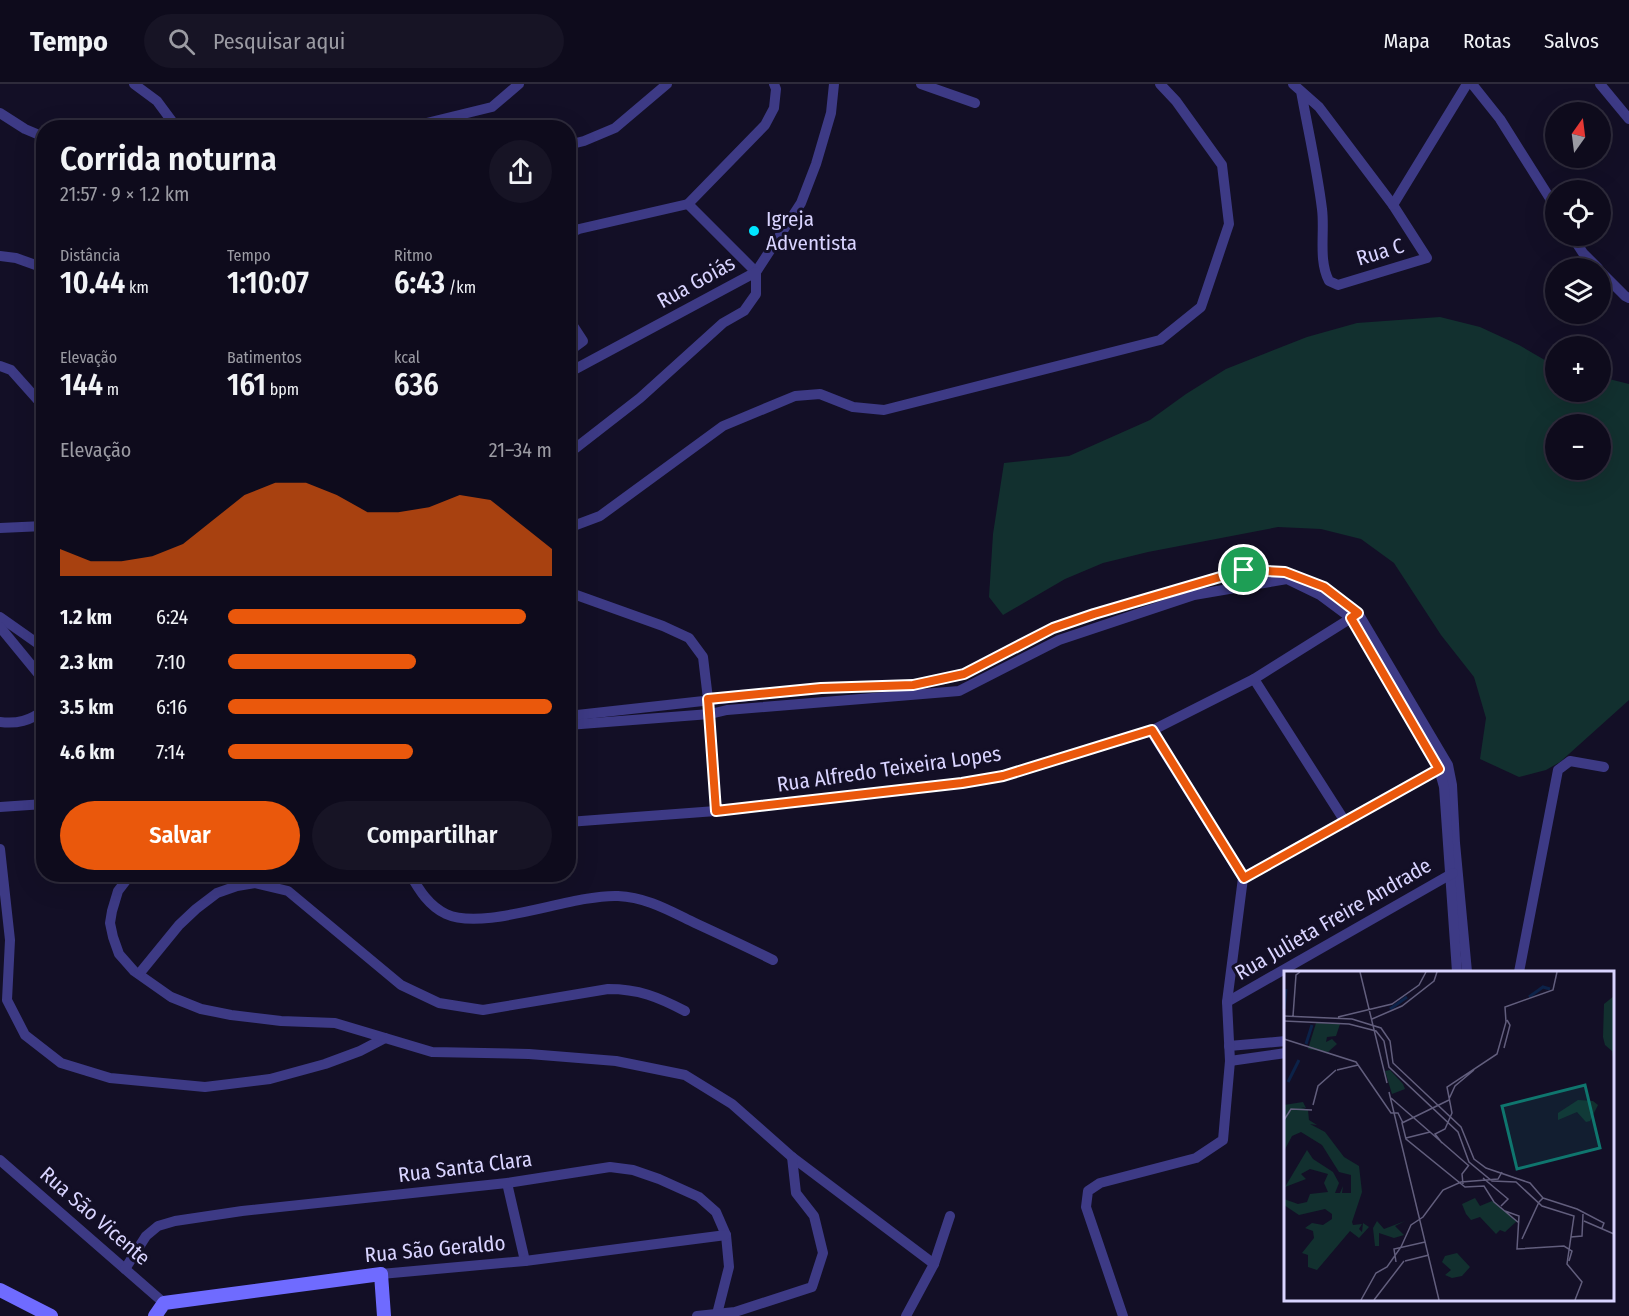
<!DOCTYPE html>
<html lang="pt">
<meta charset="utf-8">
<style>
body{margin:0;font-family:"Fira Sans Condensed",sans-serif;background:#171425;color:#f1f3f6;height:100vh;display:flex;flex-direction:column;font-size:22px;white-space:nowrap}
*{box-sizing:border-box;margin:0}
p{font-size:20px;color:#9b9ba3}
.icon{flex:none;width:33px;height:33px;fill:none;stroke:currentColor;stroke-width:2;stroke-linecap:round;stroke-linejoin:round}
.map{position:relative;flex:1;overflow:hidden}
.details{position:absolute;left:36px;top:36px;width:540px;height:762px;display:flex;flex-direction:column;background:#0e0b1c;border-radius:24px;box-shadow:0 6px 24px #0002,0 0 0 2px #2e2b3b}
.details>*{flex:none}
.needle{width:39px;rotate:14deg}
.fabs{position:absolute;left:1545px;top:18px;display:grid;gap:12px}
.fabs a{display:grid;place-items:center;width:66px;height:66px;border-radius:50%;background:#0e0b1c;box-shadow:0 6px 24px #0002,0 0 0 2px #2e2b3b;font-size:30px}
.pin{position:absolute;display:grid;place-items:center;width:51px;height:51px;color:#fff;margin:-26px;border:3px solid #fff;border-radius:50%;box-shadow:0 2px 6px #0007}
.round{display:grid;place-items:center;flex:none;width:63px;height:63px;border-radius:32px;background:#171425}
.headline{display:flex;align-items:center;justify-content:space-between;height:102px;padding:0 24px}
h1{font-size:33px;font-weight:600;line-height:45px}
.figures{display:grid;grid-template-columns:repeat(3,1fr);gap:9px;height:102px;padding:6px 24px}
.figures div{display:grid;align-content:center}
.figures b{font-size:30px;font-weight:600}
.figures small{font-size:16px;font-weight:400}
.figures p{font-size:16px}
.chart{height:168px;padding:12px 24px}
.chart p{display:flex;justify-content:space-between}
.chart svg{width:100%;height:108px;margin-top:6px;fill:#ea580c;opacity:.7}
.action{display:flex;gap:12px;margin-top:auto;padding:12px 24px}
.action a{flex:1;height:69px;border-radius:36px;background:#ea580c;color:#fff;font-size:24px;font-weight:600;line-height:69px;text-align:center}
.action a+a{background:#171425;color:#f1f3f6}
ul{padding:0 24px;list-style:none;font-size:20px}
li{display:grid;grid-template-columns:96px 72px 1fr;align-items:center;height:45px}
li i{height:15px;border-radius:8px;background:#ea580c}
header{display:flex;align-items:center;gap:36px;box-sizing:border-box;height:84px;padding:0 30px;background:#0e0b1c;border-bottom:2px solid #2e2b3b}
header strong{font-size:28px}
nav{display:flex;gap:33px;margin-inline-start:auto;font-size:21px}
.search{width:420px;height:54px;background:#171425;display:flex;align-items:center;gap:15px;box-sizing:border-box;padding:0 21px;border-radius:33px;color:#9b9ba3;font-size:22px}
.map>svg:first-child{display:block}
.green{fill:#12302f;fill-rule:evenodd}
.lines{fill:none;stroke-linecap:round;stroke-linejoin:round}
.street{stroke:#3d3a85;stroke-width:10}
.secondary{stroke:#6f6bff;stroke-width:14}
.route-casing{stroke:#fff;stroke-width:12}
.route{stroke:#ea580c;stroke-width:8}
.poi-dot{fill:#00e5ff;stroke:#130f26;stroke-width:2}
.labels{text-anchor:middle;stroke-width:6;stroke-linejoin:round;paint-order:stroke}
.poi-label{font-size:21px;fill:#d9d4ff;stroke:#130f26;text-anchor:start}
.street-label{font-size:21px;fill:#d9d4ff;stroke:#130f26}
.inset-river{fill:none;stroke:#0c2248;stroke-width:3}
.inset-road{fill:none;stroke:#625e7d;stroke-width:1.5}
.view{fill:#0f766e;fill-opacity:0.15;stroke:#0f766e;stroke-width:3}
.inset-edge{fill:none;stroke:#d9d4ff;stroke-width:3}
</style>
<header>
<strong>Tempo</strong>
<div class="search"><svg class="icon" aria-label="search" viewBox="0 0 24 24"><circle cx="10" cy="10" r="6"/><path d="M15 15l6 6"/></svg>Pesquisar aqui</div>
<nav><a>Mapa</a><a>Rotas</a><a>Salvos</a></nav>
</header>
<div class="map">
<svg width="1629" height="1232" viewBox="0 0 1629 1232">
<rect width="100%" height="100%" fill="#130f26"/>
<path class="green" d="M1440 233 1480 243 1519 261 1555 282 1556 308H1600L1601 293 1629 300V616L1560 678 1546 686 1519 693 1480 675 1486 634 1474 593 1441 551 1394 479 1361 455 1321 445 1278 443 1148 468 1103 479 1065 495 1003 531 989 513 993 450 1004 379 1069 372 1150 336 1186 310 1226 285 1307 253 1357 239ZM1556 340H1600V386H1556Z"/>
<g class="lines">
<g class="street">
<polyline points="134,0 157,17 177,44"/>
<polyline points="921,0 975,19"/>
<path d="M1293 0 1319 23 1393 121 1427 174 1338 201 1329 197C1318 176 1325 148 1322 125 1317 85 1308 46 1301 7"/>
<polyline points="1472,0 1500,35 1556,124"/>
<polyline points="1600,0 1629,35"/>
<polyline points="0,29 25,45 44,53"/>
<polyline points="406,44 492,23 519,0"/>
<polyline points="568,61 584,57 615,44 667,0"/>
<polyline points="688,120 756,188"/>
<polyline points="1393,121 1467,0"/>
<polyline points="568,150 579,145 688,120 765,41 774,24 776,5 774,0"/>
<polyline points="1572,152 1583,169 1598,184"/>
<polyline points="0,172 16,174 44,184"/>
<polyline points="1600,187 1625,212 1629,214"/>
<polyline points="568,234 583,257 568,268"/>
<polyline points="0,282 11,286 44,323"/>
<polyline points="568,289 756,188 801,119 816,80 831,29 834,0"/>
<polyline points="568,370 640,314 723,239 744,227 756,210 756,188"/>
<polyline points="0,444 44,442"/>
<polyline points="568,444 600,432 723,342 795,312 820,310 853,323 884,326 1160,256 1201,223 1229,140 1222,81 1176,17 1160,0"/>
<polyline points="568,508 663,542 689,554 703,573 708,615 716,727"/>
<polyline points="0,533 44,564"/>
<polyline points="0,543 41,593 44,600"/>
<polyline points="1254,595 1346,739"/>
<polyline points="568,632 821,604 913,601 964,590 1053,544 1094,530 1244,486 1285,488 1324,503 1358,529 1448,681 1452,701 1455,759 1467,888"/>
<path d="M0 638C17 640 30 637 44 626"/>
<polyline points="568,641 710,630 727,626 959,607 1059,556 1194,511 1287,495 1320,511 1351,534 1439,685 1444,703 1457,888"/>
<polyline points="0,723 44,720"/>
<polyline points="568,738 716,727 962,699 1003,692 1151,647 1254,595 1356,531"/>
<polyline points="0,765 10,856 7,916 25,951 61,979 110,994 205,1003 270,995 325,980 360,967 385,954"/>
<polyline points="131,790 118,807 112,827 110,839 113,853 119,870 134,887 171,913 201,925 231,931 281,937 335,939 432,968 529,970 616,977 685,991 732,1020 792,1073 934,1180"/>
<path d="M410 790C419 806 429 822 446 830 485 848 572 810 618 812 646 813 670 827 695 839 721 851 747 863 773 876"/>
<polyline points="1243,794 1445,682"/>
<polyline points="1519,888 1558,686 1570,677 1604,683"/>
<path d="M139 890 179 841 196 825 217 809 237 802 255 799 288 807 401 901 439 919 483 926 608 905C639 905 658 913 685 927"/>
<polyline points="1227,918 1453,789"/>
<polyline points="1229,962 1286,957"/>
<polyline points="1230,977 1286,969"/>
<polyline points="0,1076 164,1219"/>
<polyline points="507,1099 525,1177"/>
<polyline points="125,1185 146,1152 158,1142 175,1137 242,1127 507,1099 610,1083 633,1086 659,1095 699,1113 716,1128 726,1151 729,1183 717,1230"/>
<polyline points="381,1190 525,1177 726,1151"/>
<polyline points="697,1232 735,1228 812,1203 823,1169 814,1132 796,1109 792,1073"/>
<polyline points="906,1232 934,1180 950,1132"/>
<polyline points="1123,1232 1086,1123 1088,1107 1100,1099 1196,1074 1223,1056 1230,977 1227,918 1243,794 1151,647"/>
</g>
<g class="secondary">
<polyline points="0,1206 51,1232"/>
<polyline points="155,1232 164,1219 381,1190 384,1232"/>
</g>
</g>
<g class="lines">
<defs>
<polygon id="route" points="1244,486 1285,488 1324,503 1358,529 1351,534 1439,685 1244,794 1152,646 1003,692 962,699 716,727 708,615 821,604 913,601 964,590 1053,544 1094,530"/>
</defs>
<use href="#route" class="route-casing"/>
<use href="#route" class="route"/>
</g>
<circle class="poi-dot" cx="754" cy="147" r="6"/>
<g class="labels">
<g class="poi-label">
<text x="766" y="142">Igreja<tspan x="766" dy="24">Adventista</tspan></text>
</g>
<g class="street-label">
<text transform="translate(1380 168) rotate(-17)" y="7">Rua C</text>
<text transform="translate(696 198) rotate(-29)" y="7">Rua Goiás</text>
<text transform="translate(889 685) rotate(-8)" y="7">Rua Alfredo Teixeira Lopes</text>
<text transform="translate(1333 835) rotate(-30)" y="7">Rua Julieta Freire Andrade</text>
<text transform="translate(465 1083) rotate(-7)" y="7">Rua Santa Clara</text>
<text transform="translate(95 1132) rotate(41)" y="7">Rua São Vicente</text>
<text transform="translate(435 1165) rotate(-5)" y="7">Rua São Geraldo</text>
</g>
</g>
<g transform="translate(1284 887)">
<rect width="330" height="330" fill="#130f26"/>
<path d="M330 25V94L328 80 321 74 319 66 320 33ZM32 52 56 53 52 65 43 66 42 71 48 68 53 73 44 81 24 78ZM106 99 119 113 121 118 108 123 101 100ZM294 129 309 130 314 134 306 150 302 151 293 141 274 149V142ZM19 131 22 137 17 136 24 139 25 149 33 154 26 153 41 161 60 186 75 195 78 221 68 251 69 254 78 253 75 258 78 261 79 252 85 256 75 267 66 260 33 299 24 296V284L18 282 30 267 29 260 21 257 28 252 39 254 48 248V243L41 238 15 244 0 234V228L14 233 23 231 26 223 44 221 40 212 44 203 26 198 17 203 22 208 1 216 23 179 29 188 49 201 55 212 51 222H56L59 215 58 222H67V204L55 201 38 174 17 161 8 165 0 180V134ZM191 227 196 235 208 230 233 250 221 261 216 259 212 263 196 246 187 249 182 243 178 233ZM93 250 100 258 121 250 111 255 120 264 110 267 95 262V275H91L89 257ZM173 282 186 296 178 305 168 307 161 304 167 299 158 291 161 285Z" fill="#12302f"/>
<path class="inset-river" d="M245 26 259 16 266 18M0 38 2 18M106 38 123 26M22 73 28 54M4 111 15 89"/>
<path class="inset-road" d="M76 1 103 112M0 45 68 48 97 57 106 70 109 92 177 156 190 188 202 197 246 212 259 227 255 231M9 45 12 4 16 1M54 46 108 33 135 14 142 1M88 48 118 35 150 10 153 1M0 50 65 53 92 60 100 70 105 96 174 161 185 191 208 210 232 211 258 235 290 245 283 293 298 311 291 329M0 68 72 91 107 142H114L119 152M220 77 226 54 223 49M53 99 74 94M105 121 155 329M107 127 185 195M165 128 171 115 190 99M165 129 118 152 122 168 181 216 200 215 210 231 235 252M29 134 34 115 52 99M0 149 7 138 28 139M122 167 146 161M158 172 151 163 161 158 168 142 163 116 213 83 222 51 221 36 269 19 273 1M199 207 224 228 217 235M179 213 178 203 185 194M259 227 293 238 320 252 318 257M221 240 235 245 233 278 280 275 288 280 285 290M300 250 330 263M287 266 298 265 299 243M238 268 255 231M121 290 145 284M112 291 110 278 141 271M77 329 92 302 103 296 117 276 127 254 139 246 159 219 177 211 214 208 218 201M90 329 120 290"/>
<path class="view" d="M301 114 316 177 233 198 218 135Z"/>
<rect width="330" height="330" class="inset-edge"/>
</g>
</svg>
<div class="fabs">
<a><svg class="needle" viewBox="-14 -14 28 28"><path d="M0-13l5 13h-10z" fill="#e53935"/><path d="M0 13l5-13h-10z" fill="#9b9ba3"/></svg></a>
<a><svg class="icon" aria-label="locate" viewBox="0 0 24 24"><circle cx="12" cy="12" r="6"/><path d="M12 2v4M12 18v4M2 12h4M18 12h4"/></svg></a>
<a><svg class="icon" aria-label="layers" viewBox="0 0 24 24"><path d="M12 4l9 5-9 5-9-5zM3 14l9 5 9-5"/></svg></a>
<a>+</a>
<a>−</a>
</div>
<div class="pin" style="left:1244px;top:486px;background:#1e9e55"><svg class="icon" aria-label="arrive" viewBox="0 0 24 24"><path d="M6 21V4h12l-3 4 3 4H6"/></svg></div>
<section class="details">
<div class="headline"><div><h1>Corrida noturna</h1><p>21:57 · 9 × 1.2 km</p></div><a class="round"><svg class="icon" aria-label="share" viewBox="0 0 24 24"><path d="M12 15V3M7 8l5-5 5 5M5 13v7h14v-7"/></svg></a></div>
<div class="figures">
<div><p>Distância</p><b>10.44<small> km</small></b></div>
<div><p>Tempo</p><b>1:10:07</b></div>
<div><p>Ritmo</p><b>6:43<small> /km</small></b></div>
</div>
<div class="figures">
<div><p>Elevação</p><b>144<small> m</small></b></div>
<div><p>Batimentos</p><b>161<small> bpm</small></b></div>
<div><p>kcal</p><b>636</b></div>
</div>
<div class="chart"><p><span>Elevação</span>21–34 m</p>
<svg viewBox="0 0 160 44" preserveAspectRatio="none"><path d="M0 44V33L10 38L20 38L30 36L40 31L50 21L60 11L70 6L80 6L90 11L100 18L110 18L120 16L130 11L140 13L150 23L160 33V44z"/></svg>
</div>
<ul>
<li><b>1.2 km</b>6:24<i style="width:92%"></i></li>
<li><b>2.3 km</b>7:10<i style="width:58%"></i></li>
<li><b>3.5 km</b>6:16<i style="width:100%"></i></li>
<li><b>4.6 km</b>7:14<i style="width:57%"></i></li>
</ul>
<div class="action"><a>Salvar</a><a>Compartilhar</a></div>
</section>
</div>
